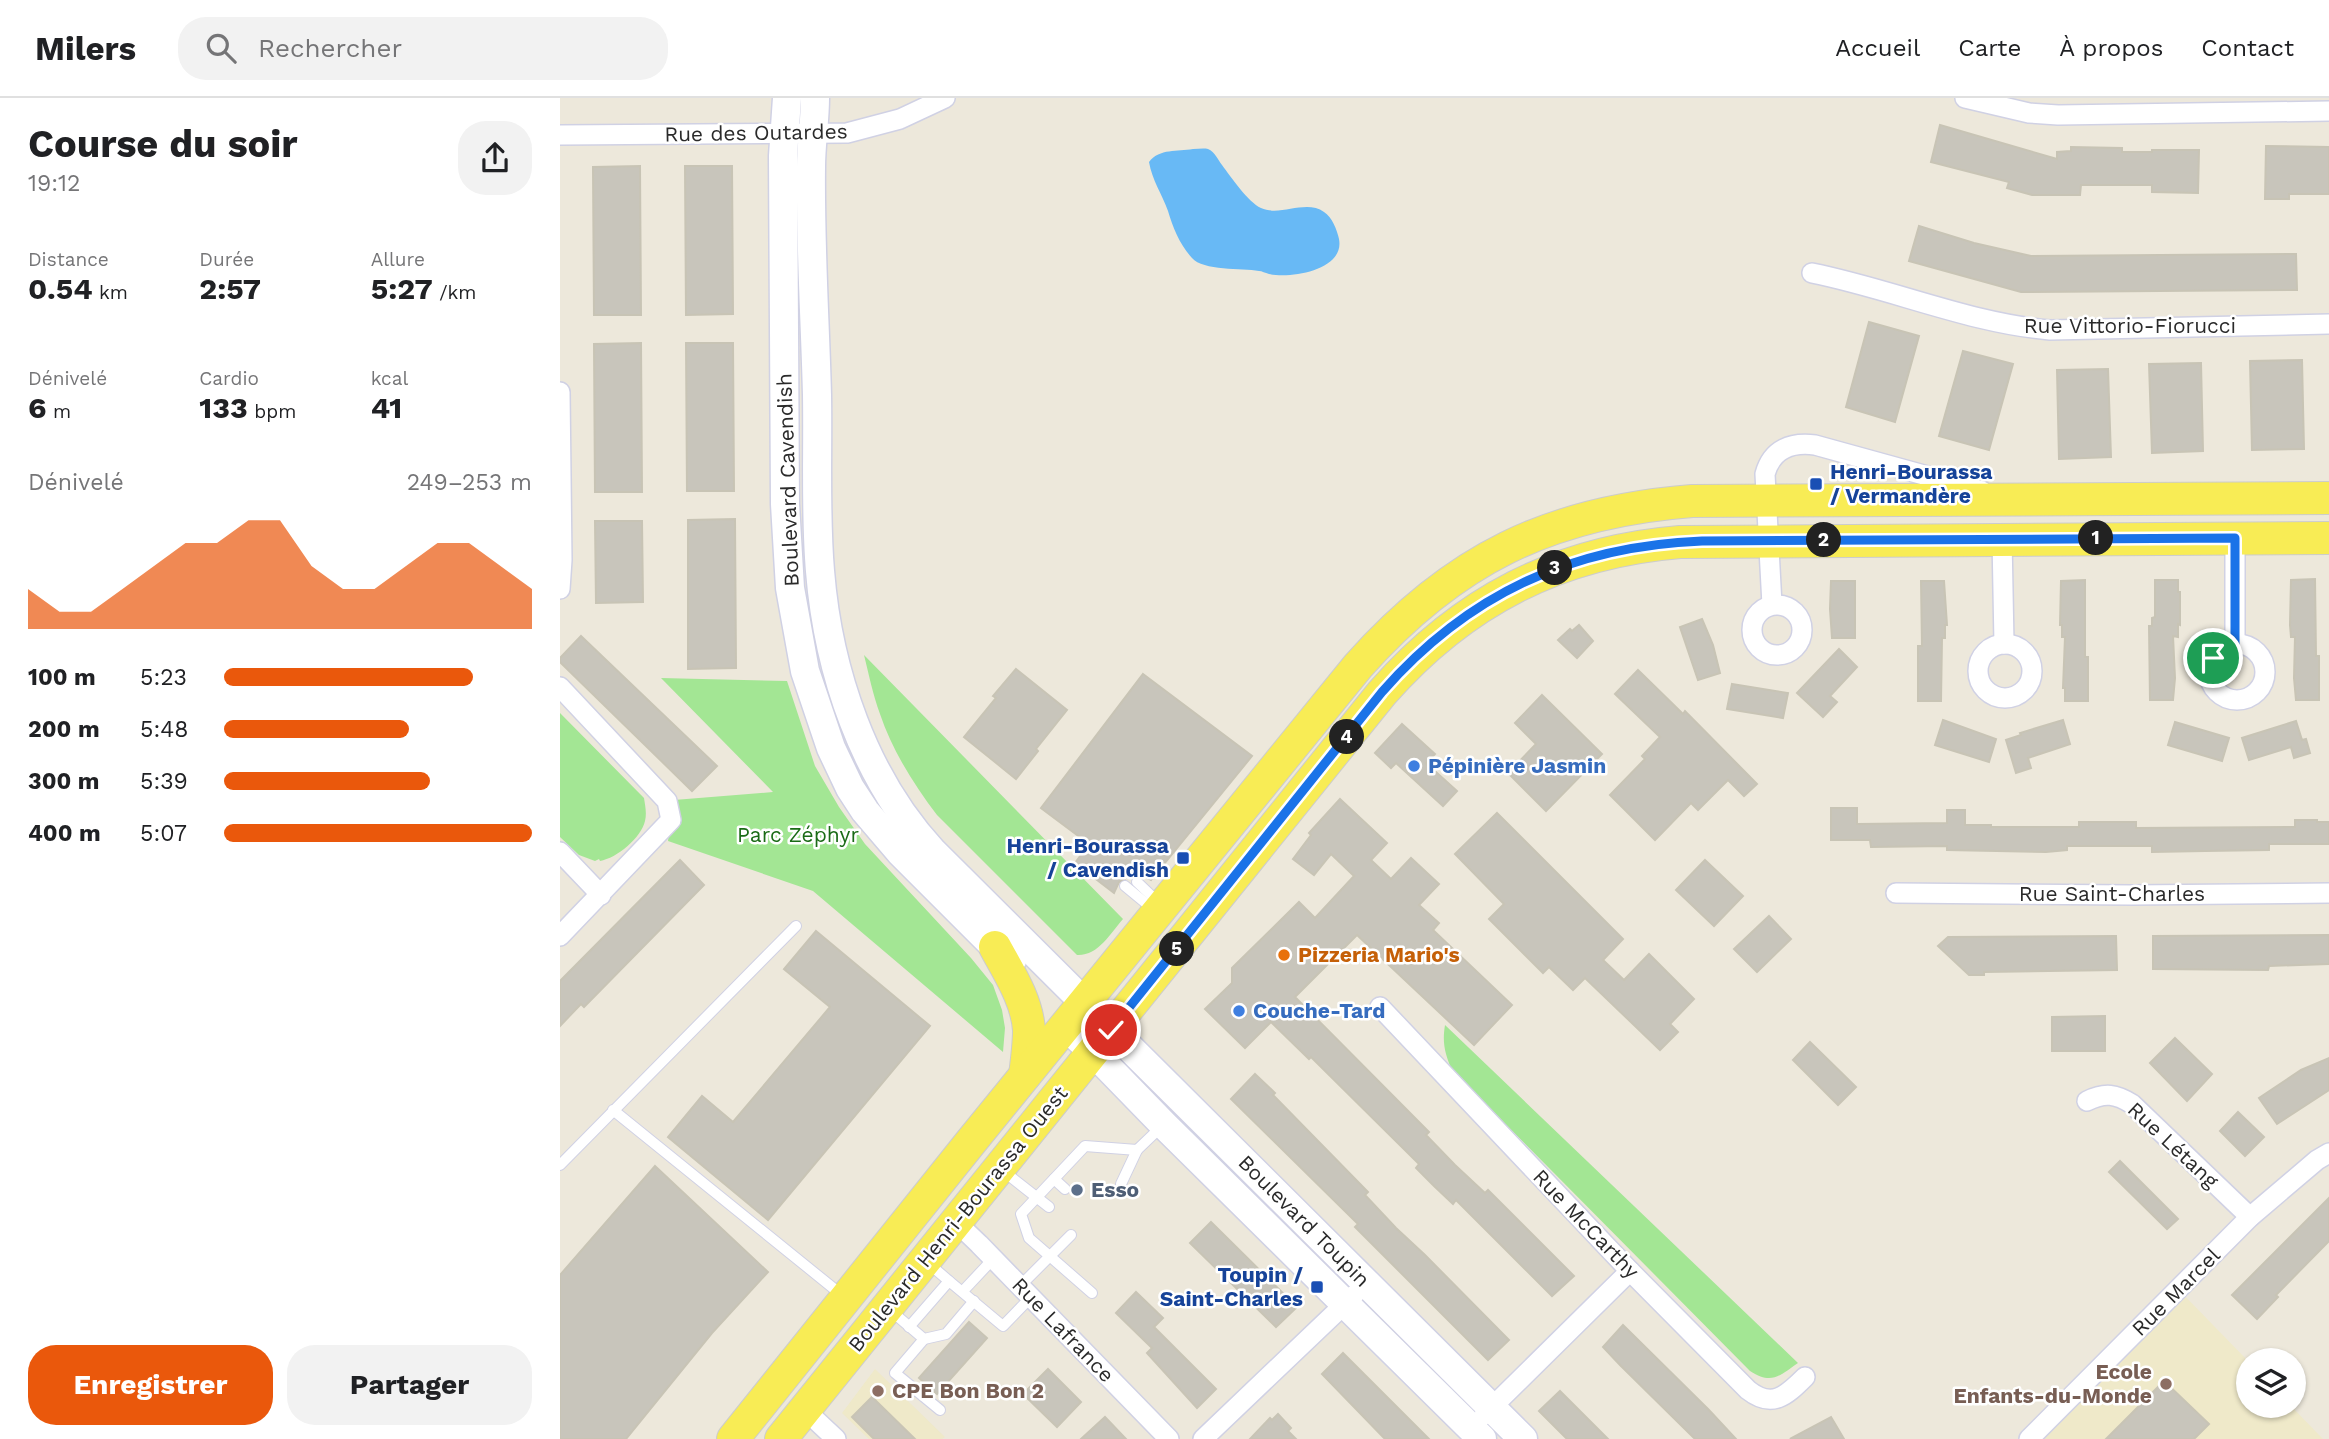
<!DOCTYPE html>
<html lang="fr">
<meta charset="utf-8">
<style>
body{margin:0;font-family:"Work Sans",sans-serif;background:#f2f2f2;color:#202124;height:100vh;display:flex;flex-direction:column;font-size:26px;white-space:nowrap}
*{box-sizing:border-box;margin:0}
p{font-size:23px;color:#757577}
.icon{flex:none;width:38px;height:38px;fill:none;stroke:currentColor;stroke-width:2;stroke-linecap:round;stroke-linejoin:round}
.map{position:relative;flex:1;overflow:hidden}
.side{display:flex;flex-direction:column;background:#fff;width:560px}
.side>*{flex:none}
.buttons{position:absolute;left:1676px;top:1250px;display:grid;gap:14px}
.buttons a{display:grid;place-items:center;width:70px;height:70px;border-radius:50%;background:#fff;box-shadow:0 2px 5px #0004;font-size:35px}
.pin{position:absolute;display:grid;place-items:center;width:60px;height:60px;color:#fff;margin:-30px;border:4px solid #fff;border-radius:50%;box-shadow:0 2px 7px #0007}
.km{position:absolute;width:35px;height:35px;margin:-18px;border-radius:50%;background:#222;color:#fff;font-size:19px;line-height:35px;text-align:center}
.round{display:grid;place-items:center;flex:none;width:74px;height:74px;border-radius:28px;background:#f2f2f2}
.overview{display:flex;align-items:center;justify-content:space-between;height:119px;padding:0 28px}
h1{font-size:38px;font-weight:700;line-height:52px}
.figures{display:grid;grid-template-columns:repeat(3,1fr);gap:10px;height:119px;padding:7px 28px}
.figures div{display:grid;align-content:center}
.figures b{font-size:30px;font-weight:700}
.figures small{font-size:19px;font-weight:400}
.figures p{font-size:19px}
.chart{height:196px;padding:14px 28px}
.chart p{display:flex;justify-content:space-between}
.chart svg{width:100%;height:126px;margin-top:7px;fill:#ea580c;opacity:.7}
.cta{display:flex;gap:14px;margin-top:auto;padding:14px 28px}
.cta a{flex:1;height:80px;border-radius:28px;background:#ea580c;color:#fff;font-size:28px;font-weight:700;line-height:80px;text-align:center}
.cta a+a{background:#f2f2f2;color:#202124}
ul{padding:0 28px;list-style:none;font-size:23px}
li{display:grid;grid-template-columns:112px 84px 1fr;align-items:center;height:52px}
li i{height:18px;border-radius:9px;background:#ea580c}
header{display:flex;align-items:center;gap:42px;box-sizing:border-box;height:98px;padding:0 35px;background:#fff;border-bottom:2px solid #e0e0e0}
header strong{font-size:33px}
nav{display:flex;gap:38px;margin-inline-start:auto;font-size:24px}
.search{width:490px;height:63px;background:#f2f2f2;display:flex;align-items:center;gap:18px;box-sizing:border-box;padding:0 24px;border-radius:28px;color:#757577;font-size:26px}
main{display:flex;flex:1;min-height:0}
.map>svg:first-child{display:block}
.education{fill:#efe9c9}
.green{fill:#a3e694}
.water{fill:#68b9f5}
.building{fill:#c8c5bb;stroke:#c8c4b5;stroke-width:2}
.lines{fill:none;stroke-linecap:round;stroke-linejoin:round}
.lane-casing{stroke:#d0d1e4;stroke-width:12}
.street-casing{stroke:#d0d1e4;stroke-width:22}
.secondary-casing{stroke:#d0d1e4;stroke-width:31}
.primary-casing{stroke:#ccc;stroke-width:34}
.lane{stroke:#fff;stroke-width:10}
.street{stroke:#fff;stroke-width:19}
.secondary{stroke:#fff;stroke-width:28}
.primary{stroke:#f8ec55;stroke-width:32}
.route-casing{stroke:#fff;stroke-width:14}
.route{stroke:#1a73e8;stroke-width:9}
.transit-dot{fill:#1a4fb4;stroke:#fff;stroke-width:2.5}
.shop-dot{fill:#3f7fe0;stroke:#fff;stroke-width:2.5}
.food-dot{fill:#e8710a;stroke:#fff;stroke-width:2.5}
.service-dot{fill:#5c6f8a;stroke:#fff;stroke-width:2.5}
.education-dot{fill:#8d6e63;stroke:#fff;stroke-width:2.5}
.labels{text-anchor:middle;stroke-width:5;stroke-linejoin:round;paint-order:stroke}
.street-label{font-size:21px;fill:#2a2a2a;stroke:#fff}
.transit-label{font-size:21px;font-weight:bold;fill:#164399;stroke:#fff;text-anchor:end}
.shop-label{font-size:21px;font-weight:bold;fill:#366cbe;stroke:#fff;text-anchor:start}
.park-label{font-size:21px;fill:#1a6b16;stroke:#fff}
.food-label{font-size:21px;font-weight:bold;fill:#c56008;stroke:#fff;text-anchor:start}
.service-label{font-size:21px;font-weight:bold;fill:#4e5e75;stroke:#fff;text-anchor:start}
.education-label{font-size:21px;font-weight:bold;fill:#785e54;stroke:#fff;text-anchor:end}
</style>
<header>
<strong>Milers</strong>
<div class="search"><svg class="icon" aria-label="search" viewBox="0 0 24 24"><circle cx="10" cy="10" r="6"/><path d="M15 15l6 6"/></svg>Rechercher</div>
<nav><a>Accueil</a><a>Carte</a><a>À propos</a><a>Contact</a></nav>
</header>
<main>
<section class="side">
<div class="overview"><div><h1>Course du soir</h1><p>19:12</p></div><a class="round"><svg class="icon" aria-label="share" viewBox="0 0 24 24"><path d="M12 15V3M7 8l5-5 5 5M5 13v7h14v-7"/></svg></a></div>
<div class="figures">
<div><p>Distance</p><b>0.54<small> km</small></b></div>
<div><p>Durée</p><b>2:57</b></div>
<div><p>Allure</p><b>5:27<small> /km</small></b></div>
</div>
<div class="figures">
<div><p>Dénivelé</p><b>6<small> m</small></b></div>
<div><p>Cardio</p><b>133<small> bpm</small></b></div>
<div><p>kcal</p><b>41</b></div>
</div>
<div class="chart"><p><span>Dénivelé</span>249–253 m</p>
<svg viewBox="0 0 160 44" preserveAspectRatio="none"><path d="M0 44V30L10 38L20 38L30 30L40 22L50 14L60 14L70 6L80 6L90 22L100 30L110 30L120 22L130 14L140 14L150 22L160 30V44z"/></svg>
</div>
<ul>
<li><b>100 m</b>5:23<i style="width:81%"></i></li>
<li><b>200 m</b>5:48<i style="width:60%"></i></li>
<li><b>300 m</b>5:39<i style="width:67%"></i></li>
<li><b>400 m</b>5:07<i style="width:100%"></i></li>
</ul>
<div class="cta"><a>Enregistrer</a><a>Partager</a></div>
</section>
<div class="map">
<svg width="1769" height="1341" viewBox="0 0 1769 1341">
<rect width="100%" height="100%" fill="#ede8db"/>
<g class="education">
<polygon points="1618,1191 1689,1264 1689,1307 1730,1307 1763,1341 1469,1341"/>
<polygon points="315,1271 385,1339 382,1341 309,1341 282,1315"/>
</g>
<g class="green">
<path d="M304 557 563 821C550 836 538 858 517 857L377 717C354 687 332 652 320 616 313 597 309 577 304 557Z"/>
<polygon points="101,580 227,583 255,668 279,709 305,746 411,860 433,887 442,912 445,930 443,954 253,793 108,743 114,702 213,694"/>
<path d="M0 615 84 700C85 707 87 715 85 723 81 740 57 760 40 763L39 761 35 763 19 757 0 739Z"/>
<path d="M885 927 1238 1265C1219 1278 1212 1287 1190 1273L892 972C885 956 882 945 885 927Z"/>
</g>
<path class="water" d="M633 51C638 51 644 50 648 51 655 54 658 62 662 67 671 79 688 104 701 110 720 119 746 101 764 114 772 119 777 132 779 141 785 172 731 181 709 176 705 175 702 173 699 173 682 170 643 173 632 160 620 147 613 130 608 113 602 96 592 82 589 64 600 50 617 54 633 51Z"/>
<g class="building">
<polygon points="1380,27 1497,61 1497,54 1511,53 1511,49 1562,50 1562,54 1592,54 1592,52 1639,52 1638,95 1592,94 1592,87 1521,87 1520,97 1472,97 1447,90 1449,84 1371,64"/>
<polygon points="1706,48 1769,49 1769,96 1729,96 1729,101 1705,101"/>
<polygon points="80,68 81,217 34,217 33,69"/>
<polygon points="125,68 172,68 173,216 126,217"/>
<polygon points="1359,128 1414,145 1471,158 1736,156 1737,192 1461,194 1349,163"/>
<polygon points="1309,224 1359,238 1335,324 1286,309"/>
<polygon points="81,245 82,394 35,394 34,246"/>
<polygon points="126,245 173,245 174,393 127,393"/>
<polygon points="1403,253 1453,266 1429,352 1379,338"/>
<polygon points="1742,262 1744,351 1692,352 1690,263"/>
<polygon points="1641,265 1643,353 1592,355 1589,266"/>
<polygon points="1548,271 1551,359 1499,361 1497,272"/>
<polygon points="175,421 176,570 128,571 128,422"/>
<polygon points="35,423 82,423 83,504 36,505"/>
<polygon points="1755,481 1756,558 1759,558 1759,602 1736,602 1734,580 1735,539 1731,539 1730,527 1731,482"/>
<polygon points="1525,482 1525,559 1528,559 1528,603 1505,603 1505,590 1503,590 1505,539 1502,539 1502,527 1500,527 1501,483"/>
<polygon points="1595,482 1618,482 1618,494 1620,494 1620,527 1618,526 1618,539 1613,538 1615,580 1613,602 1590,602 1589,528 1592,528 1592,520 1595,519"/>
<polygon points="1271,483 1295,483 1295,540 1272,540 1270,511"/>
<polygon points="1361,483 1384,483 1387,527 1385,527 1385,540 1382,540 1381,603 1358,603 1358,548 1362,548"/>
<polygon points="1142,521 1153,547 1160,575 1138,582 1120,529"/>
<polygon points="1019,527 1033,543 1017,560 998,542 1010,531 1012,533"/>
<polygon points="21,538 157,668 132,693 0,564 0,560"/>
<polygon points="1279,551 1297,569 1270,598 1277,604 1263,619 1237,595"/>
<polygon points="456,571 507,612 476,651 478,653 456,681 404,639 436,600 433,598"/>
<polygon points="1078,572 1123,616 1125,613 1197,686 1184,698 1168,682 1138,712 1131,705 1095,742 1050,697 1085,661 1082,658 1100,639 1055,596"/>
<polygon points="583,576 692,658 591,782 572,771 565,781 559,784 554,795 515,765 529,746 481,710"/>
<polygon points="1172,586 1228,595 1223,620 1167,611"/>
<polygon points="982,597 1042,656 986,713 948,675 976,646 955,625"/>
<polygon points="1383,622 1436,641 1429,664 1375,647"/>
<polygon points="1503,622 1510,646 1468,660 1471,670 1456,675 1446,642 1461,637 1460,635"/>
<polygon points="1736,623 1742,642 1746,641 1750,655 1734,660 1731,649 1689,662 1682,640"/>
<polygon points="1615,624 1669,640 1662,663 1608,647"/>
<polygon points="842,626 875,656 866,665 897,693 883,708 836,665 831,670 815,655"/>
<polygon points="780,701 827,745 811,762 831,781 851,760 879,786 859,807 879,825 873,832 952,907 914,947 797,837 735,899 869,1034 866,1037 895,1067 925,1095 928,1092 1014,1178 992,1198 896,1102 893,1106 874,1088 856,1070 859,1066 751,959 749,961 711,924 685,950 645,911 672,885 672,870 739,804 755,820 794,778 771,756 754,777 733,761 751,737 749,735"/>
<polygon points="1271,710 1297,710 1297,726 1387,725 1387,712 1405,712 1405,727 1431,727 1431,729 1519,729 1519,724 1576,724 1576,730 1735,729 1735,722 1757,722 1757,724 1769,724 1769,746 1709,746 1709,752 1645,753 1592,754 1592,748 1507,748 1507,752 1486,754 1387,752 1387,748 1311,749 1310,742 1271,742"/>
<polygon points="937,715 1063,841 1043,862 1064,882 1089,856 1134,901 1110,926 1118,934 1100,952 1025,880 1013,892 989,869 983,875 929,821 944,806 895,756"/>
<polygon points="120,762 144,787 24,909 21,906 0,928 0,883"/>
<polygon points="1145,762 1183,798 1154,828 1116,792"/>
<polygon points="1209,818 1231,841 1197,874 1174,851"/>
<polygon points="256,833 370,928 208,1122 108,1039 142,998 173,1024 270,909 224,871"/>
<polygon points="1769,837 1769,866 1709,868 1708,872 1593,871 1593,838"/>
<polygon points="1556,838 1557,872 1424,874 1424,877 1409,877 1378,848 1388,839"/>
<polygon points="1545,918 1545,953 1492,953 1492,919"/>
<polygon points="1615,940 1652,976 1627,1003 1590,965"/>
<polygon points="1250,944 1296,989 1278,1007 1233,962"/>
<polygon points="1769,960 1769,992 1717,1026 1699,1000 1741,972"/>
<polygon points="695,976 715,995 713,997 808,1094 805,1097 836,1130 865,1157 949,1242 928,1262 795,1129 798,1126 671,1001"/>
<polygon points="1678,1014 1704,1039 1685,1058 1660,1033"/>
<polygon points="1560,1063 1618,1121 1607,1131 1549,1074"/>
<polygon points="95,1068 208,1174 152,1235 66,1341 0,1341 0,1177"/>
<polygon points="1769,1100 1769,1143 1716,1197 1718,1199 1697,1221 1672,1197"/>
<polygon points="651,1124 737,1209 716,1229 630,1145"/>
<polygon points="576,1194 603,1220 594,1229 656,1291 637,1310 587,1255 592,1250 556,1215"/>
<polygon points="409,1224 427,1240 377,1296 359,1280"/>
<polygon points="1063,1227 1149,1312 1176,1341 1135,1341 1060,1267 1043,1249"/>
<polygon points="783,1255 869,1341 825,1341 762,1276"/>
<polygon points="488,1271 521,1304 497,1329 463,1296"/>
<polygon points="1604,1283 1649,1326 1634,1341 1546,1341"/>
<polygon points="1000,1293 1048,1341 1007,1341 979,1313"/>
<polygon points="312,1299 355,1341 314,1341 292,1319"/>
<polygon points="718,1316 731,1330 728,1333 736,1341 690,1341 710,1320 712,1322"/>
<polygon points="545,1319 566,1341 521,1341"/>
<polygon points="1271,1319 1284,1341 1230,1341"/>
</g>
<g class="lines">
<defs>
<g id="lane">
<polyline points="577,784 599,805"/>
<polyline points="565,788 594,812"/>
<polyline points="53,1012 283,1198"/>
<polyline points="0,1067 236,828"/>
<polyline points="442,1072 489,1109"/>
<polyline points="494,1081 505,1091"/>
<polyline points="561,1086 577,1052"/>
<polyline points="368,1165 389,1183"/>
<polyline points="460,1188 511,1137"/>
<polyline points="403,1193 433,1161"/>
<polyline points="532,1195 469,1140 461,1116 525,1048 577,1052 601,1029"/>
<polyline points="330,1212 364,1241 386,1236 414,1203"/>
<polyline points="349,1229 389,1183 443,1228 471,1199"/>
<polyline points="364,1241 335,1275 380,1312"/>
</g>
<g id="street">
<polyline points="1405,0 1469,15 1498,17 1769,13"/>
<polyline points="0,37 287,35 340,21 385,0"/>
<path d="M1252 175C1332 191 1409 225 1490 232L1769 226"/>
<polyline points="0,294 2,462 0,491"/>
<polyline points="1442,440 1444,546"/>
<circle cx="1217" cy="532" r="25"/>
<path d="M1212 507 1205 376C1212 351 1231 344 1255 347L1422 393"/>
<polyline points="1675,546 1675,440"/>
<circle cx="1445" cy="573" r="27"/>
<circle cx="1677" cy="574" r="28"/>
<polyline points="0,589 107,703 111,722 0,838"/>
<polyline points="0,754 41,797"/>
<polyline points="1336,795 1572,797 1769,795"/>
<path d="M820 909 1070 1173 1188 1292C1212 1311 1226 1298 1245 1279"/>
<path d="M1527 1003C1545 994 1556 996 1572 1006L1690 1119"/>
<polyline points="396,1124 419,1146 609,1341"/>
<polyline points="245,1312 276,1341"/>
<polyline points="924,1317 1070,1173"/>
<polyline points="643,1341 794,1197"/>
<polyline points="1469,1341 1690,1119 1757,1062 1769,1055"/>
</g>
<g id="secondary">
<polyline points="227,0 223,58 225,406 230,490 245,573 271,650 290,690 305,713 340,754 435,849 452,862"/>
<path d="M255 0C255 23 251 46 251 69 250 145 255 221 257 297 258 356 255 415 260 473 268 573 304 680 373 754L963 1341"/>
<polyline points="505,928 533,954 604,1027 922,1341"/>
</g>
<g id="primary">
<path d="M435 849C449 875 467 902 469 932 469 947 467 962 465 977"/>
<path d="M173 1341 410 1045 798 568C893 461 990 414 1132 403L1769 400"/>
<path d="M221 1341 822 595C903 503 998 454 1120 444L1769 440"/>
</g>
</defs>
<use href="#lane" class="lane-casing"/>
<use href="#street" class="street-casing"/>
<use href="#secondary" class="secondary-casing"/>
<use href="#primary" class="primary-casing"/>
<use href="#lane" class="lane"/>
<use href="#street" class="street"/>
<use href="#secondary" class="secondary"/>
<use href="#primary" class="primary"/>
</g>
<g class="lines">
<defs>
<path id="route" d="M551 932 822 594C908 496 1012 448 1142 443L1675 440V546L1666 548 1653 560"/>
</defs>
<use href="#route" class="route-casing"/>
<use href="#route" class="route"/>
</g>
<g class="transit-dot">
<rect x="1249" y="379" width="14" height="14" rx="3.5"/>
<rect x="616" y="753" width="14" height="14" rx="3.5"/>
<rect x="750" y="1182" width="14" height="14" rx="3.5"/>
</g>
<g class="shop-dot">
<circle cx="854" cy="668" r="7"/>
<circle cx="679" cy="913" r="7"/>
</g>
<circle class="food-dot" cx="724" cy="857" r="7"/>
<circle class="service-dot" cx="517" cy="1092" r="7"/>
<g class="education-dot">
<circle cx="1606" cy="1286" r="7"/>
<circle cx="318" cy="1293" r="7"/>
</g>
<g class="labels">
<g class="street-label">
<text transform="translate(196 35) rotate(-1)" y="7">Rue des Outardes</text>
<text x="1570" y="235">Rue Vittorio-Fiorucci</text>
<text transform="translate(228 382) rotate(-92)" y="7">Boulevard Cavendish</text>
<text x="1552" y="803">Rue Saint-Charles</text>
<text transform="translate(1613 1047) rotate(43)" y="7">Rue Létang</text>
<text transform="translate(398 1121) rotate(-51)" y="7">Boulevard Henri-Bourassa Ouest</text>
<text transform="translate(744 1123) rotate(45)" y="7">Boulevard Toupin</text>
<text transform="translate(1026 1126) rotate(46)" y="7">Rue McCarthy</text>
<text transform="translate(1616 1194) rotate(-45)" y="7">Rue Marcel</text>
<text transform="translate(503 1232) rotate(46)" y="7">Rue Lafrance</text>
</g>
<g class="transit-label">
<text x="1270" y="381" text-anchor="start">Henri-Bourassa<tspan x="1270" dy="24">/ Vermandère</tspan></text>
<text x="609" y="755">Henri-Bourassa<tspan x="609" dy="24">/ Cavendish</tspan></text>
<text x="743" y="1184">Toupin /<tspan x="743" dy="24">Saint-Charles</tspan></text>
</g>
<g class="shop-label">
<text x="868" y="675">Pépinière Jasmin</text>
<text x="693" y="920">Couche-Tard</text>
</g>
<g class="park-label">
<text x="238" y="744">Parc Zéphyr</text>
</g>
<g class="food-label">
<text x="738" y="864">Pizzeria Mario's</text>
</g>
<g class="service-label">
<text x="531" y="1099">Esso</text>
</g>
<g class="education-label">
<text x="1592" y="1281">Ecole<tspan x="1592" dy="24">Enfants-du-Monde</tspan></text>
<text x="332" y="1300" text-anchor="start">CPE Bon Bon 2</text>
</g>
</g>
</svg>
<div class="buttons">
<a><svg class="icon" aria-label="layers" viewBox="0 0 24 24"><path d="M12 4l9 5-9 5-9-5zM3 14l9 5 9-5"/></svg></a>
</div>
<div class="pin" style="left:1653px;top:560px;background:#1e9e55"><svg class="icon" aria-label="arrive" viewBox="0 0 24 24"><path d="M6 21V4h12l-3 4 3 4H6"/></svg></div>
<div class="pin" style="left:551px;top:932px;background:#d93025"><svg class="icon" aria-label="check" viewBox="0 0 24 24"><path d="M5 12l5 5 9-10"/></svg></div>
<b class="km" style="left:1536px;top:440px">1</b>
<b class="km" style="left:1264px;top:442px">2</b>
<b class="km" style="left:995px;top:470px">3</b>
<b class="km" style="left:787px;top:639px">4</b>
<b class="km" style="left:617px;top:851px">5</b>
</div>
</main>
